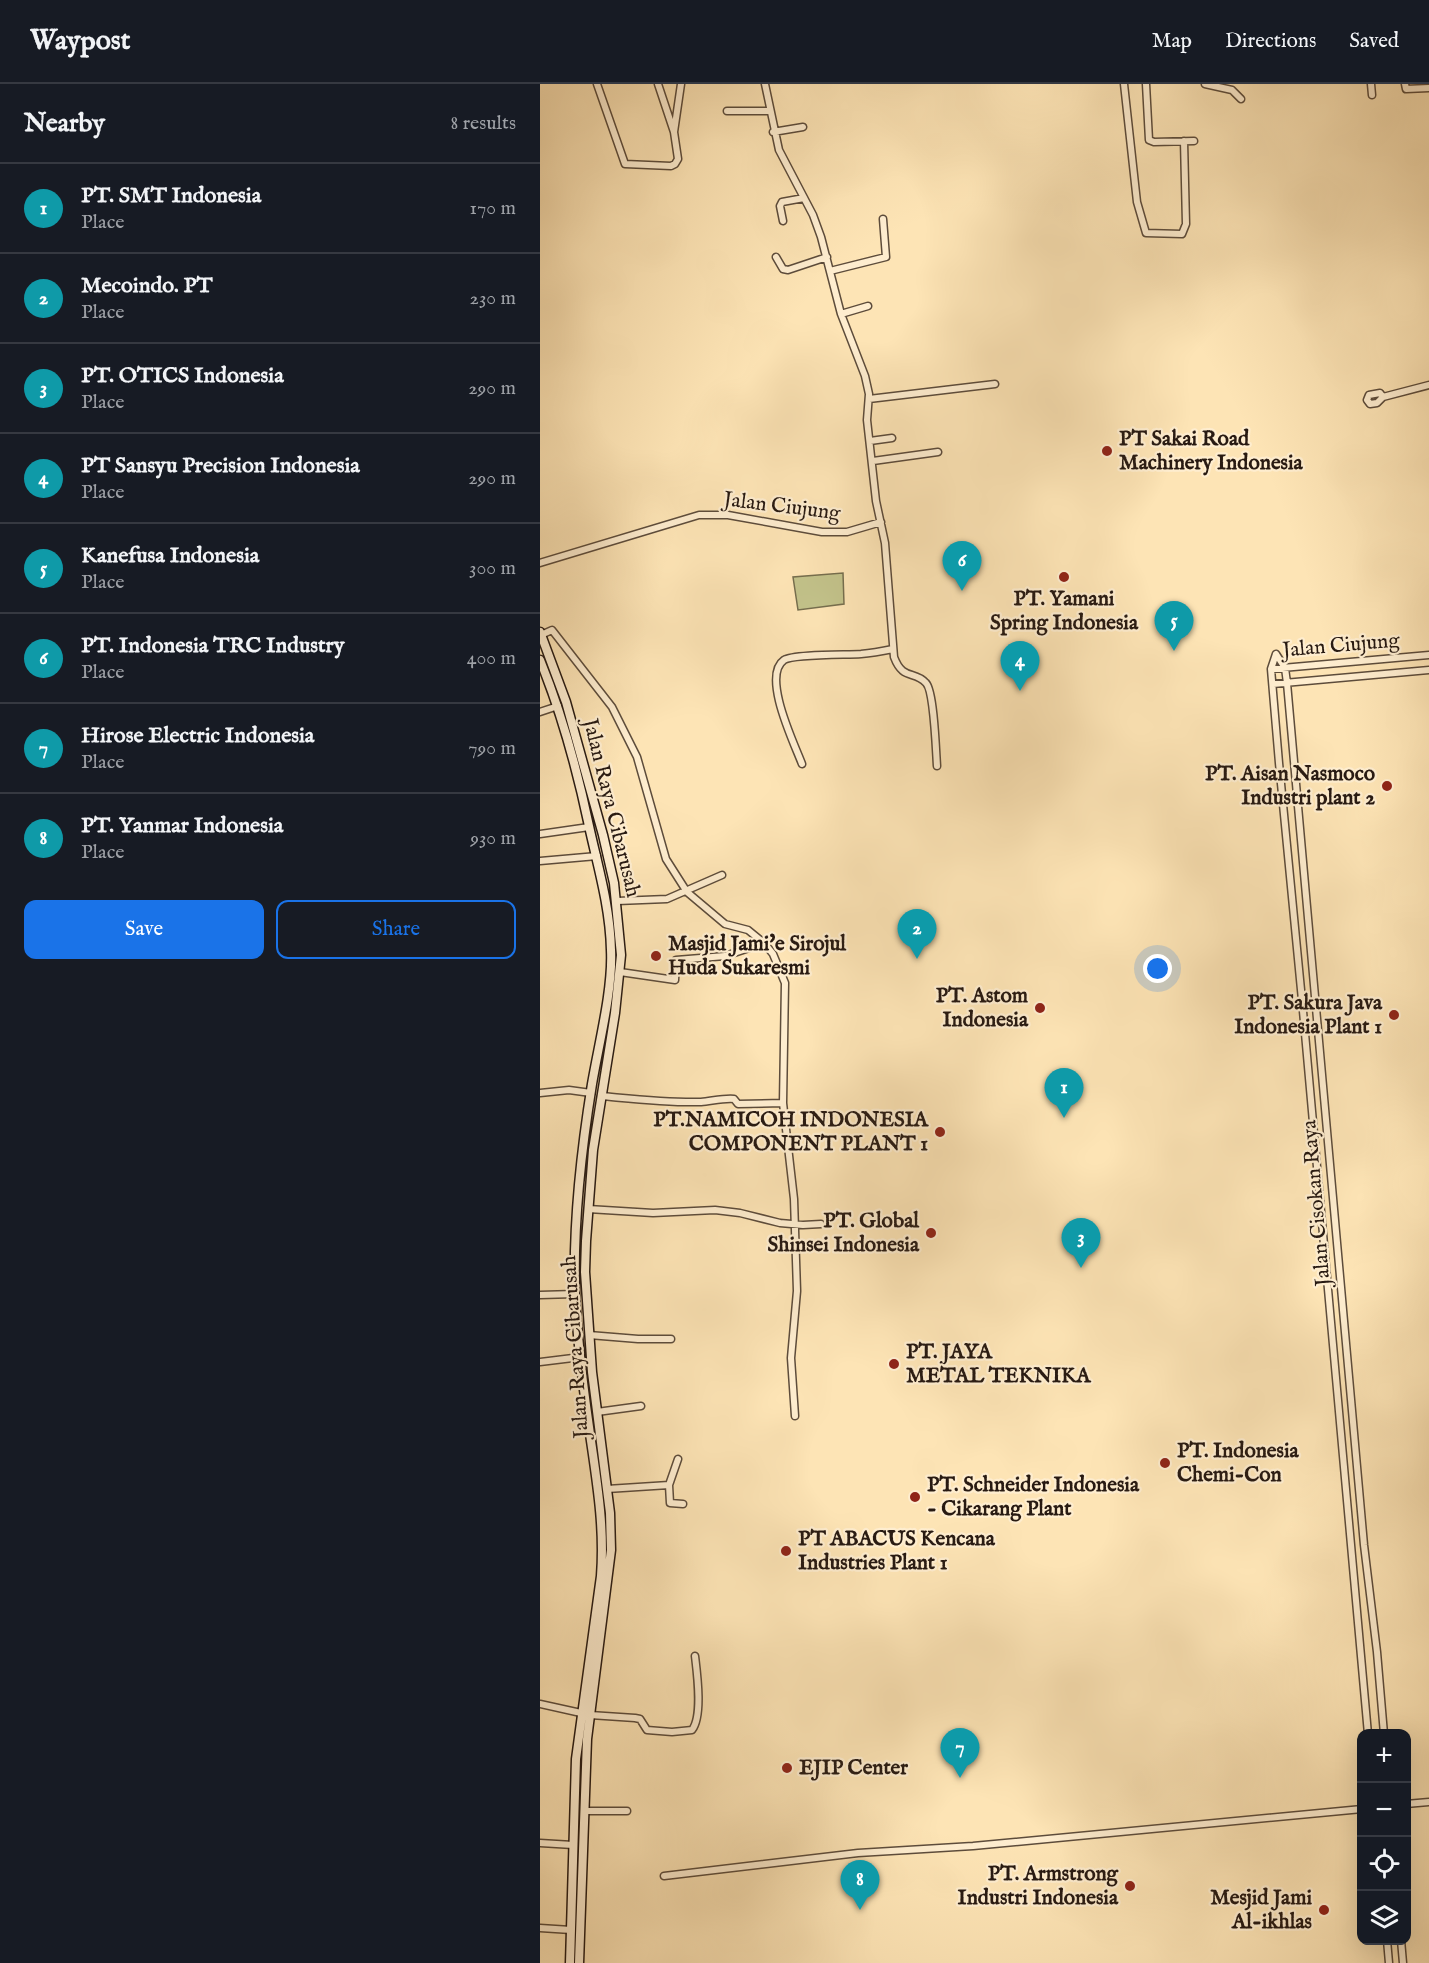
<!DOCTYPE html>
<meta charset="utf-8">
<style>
:root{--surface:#171b24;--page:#20242c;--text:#f1f3f6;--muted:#9ea1a6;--line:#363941;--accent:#1a73e8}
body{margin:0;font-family:"IM FELL English",serif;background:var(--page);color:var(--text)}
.controls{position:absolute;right:18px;bottom:18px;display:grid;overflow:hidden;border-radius:12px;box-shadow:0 6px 24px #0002}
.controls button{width:54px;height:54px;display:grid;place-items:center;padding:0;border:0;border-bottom:2px solid var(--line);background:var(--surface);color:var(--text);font:30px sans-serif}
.you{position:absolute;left:618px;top:885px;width:21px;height:21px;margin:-15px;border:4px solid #fff;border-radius:50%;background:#1a73e8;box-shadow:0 0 0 9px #1a73e833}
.badge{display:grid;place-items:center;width:39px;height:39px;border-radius:50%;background:var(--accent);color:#fff;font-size:20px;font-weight:700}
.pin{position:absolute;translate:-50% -50px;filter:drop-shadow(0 2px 3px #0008)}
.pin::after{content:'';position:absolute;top:32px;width:21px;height:18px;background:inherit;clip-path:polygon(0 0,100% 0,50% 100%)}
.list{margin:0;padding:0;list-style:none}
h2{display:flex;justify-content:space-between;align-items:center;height:78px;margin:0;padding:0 24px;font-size:26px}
h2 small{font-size:20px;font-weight:400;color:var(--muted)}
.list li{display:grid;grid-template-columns:39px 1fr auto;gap:18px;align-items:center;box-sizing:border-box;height:90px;padding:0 24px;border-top:2px solid var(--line)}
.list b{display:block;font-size:22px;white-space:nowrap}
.list p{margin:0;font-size:20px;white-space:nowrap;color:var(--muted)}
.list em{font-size:20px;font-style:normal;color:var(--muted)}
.actions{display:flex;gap:12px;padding:18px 24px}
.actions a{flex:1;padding:14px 0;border:2px solid var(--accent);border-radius:12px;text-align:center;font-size:21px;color:var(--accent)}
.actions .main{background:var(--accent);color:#fff}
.icon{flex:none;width:33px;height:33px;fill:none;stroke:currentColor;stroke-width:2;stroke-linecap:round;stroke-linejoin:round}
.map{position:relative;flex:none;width:889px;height:1879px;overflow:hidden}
header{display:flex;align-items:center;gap:36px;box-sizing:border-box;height:84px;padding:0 30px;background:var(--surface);border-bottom:2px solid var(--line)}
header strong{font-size:28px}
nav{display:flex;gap:33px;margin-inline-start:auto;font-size:21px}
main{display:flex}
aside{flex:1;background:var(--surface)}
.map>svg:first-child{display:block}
</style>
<header>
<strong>Waypost</strong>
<nav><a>Map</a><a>Directions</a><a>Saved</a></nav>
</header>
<main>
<aside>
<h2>Nearby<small>8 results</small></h2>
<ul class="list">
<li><span class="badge" style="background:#0f9aa8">1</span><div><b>PT. SMT Indonesia</b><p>Place</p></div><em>170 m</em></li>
<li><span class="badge" style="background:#0f9aa8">2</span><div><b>Mecoindo. PT</b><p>Place</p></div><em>230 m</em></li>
<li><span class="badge" style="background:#0f9aa8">3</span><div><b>PT. OTICS Indonesia</b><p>Place</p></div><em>290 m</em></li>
<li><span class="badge" style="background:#0f9aa8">4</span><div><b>PT Sansyu Precision Indonesia</b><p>Place</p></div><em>290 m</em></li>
<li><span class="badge" style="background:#0f9aa8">5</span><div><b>Kanefusa Indonesia</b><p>Place</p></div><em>300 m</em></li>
<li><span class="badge" style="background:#0f9aa8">6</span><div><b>PT. Indonesia TRC Industry</b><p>Place</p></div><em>400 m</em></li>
<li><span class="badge" style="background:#0f9aa8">7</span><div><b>Hirose Electric Indonesia</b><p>Place</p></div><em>790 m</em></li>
<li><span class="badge" style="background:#0f9aa8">8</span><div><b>PT. Yanmar Indonesia</b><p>Place</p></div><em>930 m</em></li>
</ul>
<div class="actions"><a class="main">Save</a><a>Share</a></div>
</aside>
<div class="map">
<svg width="889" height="1879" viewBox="0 0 889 1879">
<rect width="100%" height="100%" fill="#fde4b5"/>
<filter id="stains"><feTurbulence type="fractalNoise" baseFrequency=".00333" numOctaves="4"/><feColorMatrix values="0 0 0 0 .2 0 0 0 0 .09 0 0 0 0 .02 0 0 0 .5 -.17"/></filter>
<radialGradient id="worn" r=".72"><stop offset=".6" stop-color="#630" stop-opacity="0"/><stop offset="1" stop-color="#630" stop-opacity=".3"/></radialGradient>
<path fill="#c3c38b" stroke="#766e4e" stroke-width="1.5" d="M303,489L304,520L258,526L253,493Z"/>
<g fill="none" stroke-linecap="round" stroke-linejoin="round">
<defs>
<path id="street" d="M57,0L85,80L131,82L135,80L138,75L134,48L141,0
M118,0L134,48
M225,0L239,66L273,131L281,153L301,230L325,292L329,310L327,336L336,417L345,459L354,573C363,597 374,586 386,599C394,607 396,668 397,682
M584,0L597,118L606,149L642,150L646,140L644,57
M606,0L609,56L614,58L654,57
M665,0L692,6L701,15
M831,0L832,11
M865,0L866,5L889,4
M187,27H230
M233,48L263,43
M243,137L240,122L242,118L264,114
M236,173L243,185L248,186L287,173
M290,187L346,173L343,135
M301,230L328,222
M843,313L840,309L829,311L827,316L830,320L837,319L843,313L889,301
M329,315L455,300
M330,357L352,354
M333,377L398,368
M0,479L159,431H188L282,448H307L341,438
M1,551L12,546L72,623L97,673L126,775L147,808L185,840L208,846L224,859L233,870L245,899L243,1019L254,1115L257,1207L251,1274L255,1332
M736,570L745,584L747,599L824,1461L837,1568L844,1650
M736,570L731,585L739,679L762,916L828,1650
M731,585L889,571
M733,600L889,586
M0,628L18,622
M262,680C255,661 221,592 244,576C254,570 306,571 321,570C332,569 343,567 353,565
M0,750L49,743
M0,777L57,772
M77,817L127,815L182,791
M80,888L135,896L136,876L185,872L224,859
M0,1009L29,1006L51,1009
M61,1012C94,1015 128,1019 161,1018C172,1017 184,1014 194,1015L198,1020L243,1019
M48,1125L113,1129L175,1126L200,1129L240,1139L263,1141L281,1140
M0,1211L35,1210
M49,1251L98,1255H131
M0,1278L41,1273
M57,1328L101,1322
M129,1401L138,1375
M67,1405L129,1401L130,1419L143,1420
M0,1620L50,1631L95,1634L100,1635L107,1646L132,1648L152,1646C163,1632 157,1589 155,1572
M866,1720L889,1718
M44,1727H87
M0,1759L33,1761
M124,1792L318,1769L433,1762L822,1725
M0,1844L31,1846
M847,1856L849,1879
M861,1856L863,1879"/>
<path id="secondary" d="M0,548L26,618L63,751L74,799L81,871L75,929L53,1066L46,1157L45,1188L52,1288L70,1429L71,1466L47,1655L39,1879
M0,576C22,630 37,685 49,742C58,783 70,823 71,866C73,905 59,959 52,1000C41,1068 33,1139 35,1209C37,1252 43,1301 49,1343C56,1393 65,1441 61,1492L36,1675L30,1879"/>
</defs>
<use href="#street" stroke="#5d4c3b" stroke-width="9"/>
<use href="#secondary" stroke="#281a12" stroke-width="11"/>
<use href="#street" stroke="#feedcf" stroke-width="6"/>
<use href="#secondary" stroke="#feedcf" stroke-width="8"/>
</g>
<g fill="#8f2418" stroke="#feedcf" stroke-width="2">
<circle cx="567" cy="367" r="6"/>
<circle cx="524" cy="493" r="6"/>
<circle cx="847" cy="702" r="6"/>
<circle cx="116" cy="872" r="6"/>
<circle cx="500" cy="924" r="6"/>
<circle cx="854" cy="931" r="6"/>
<circle cx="400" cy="1048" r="6"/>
<circle cx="391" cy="1149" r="6"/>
<circle cx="354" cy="1280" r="6"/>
<circle cx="625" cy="1379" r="6"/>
<circle cx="375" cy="1413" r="6"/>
<circle cx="246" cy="1467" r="6"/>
<circle cx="247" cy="1684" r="6"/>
<circle cx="590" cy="1802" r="6"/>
<circle cx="784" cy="1826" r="6"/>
</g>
<g text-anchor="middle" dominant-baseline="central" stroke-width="4.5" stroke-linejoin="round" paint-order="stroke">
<g font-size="21" font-weight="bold" fill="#281a12" stroke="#feedcf" text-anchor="start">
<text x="579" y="355">PT Sakai Road<tspan x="579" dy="24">Machinery Indonesia</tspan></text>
<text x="524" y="515" text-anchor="middle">PT. Yamani<tspan x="524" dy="24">Spring Indonesia</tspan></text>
<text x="835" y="690" text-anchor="end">PT. Aisan Nasmoco<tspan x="835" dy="24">Industri plant 2</tspan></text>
<text x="128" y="860">Masjid Jami'e Sirojul<tspan x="128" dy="24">Huda Sukaresmi</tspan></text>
<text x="488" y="912" text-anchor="end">PT. Astom<tspan x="488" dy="24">Indonesia</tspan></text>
<text x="842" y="919" text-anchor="end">PT. Sakura Java<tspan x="842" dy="24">Indonesia Plant 1</tspan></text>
<text x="388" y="1036" text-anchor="end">PT.NAMICOH INDONESIA<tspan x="388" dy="24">COMPONENT PLANT 1</tspan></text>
<text x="379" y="1137" text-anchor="end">PT. Global<tspan x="379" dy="24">Shinsei Indonesia</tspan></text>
<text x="366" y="1268">PT. JAYA<tspan x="366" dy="24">METAL TEKNIKA</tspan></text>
<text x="637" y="1367">PT. Indonesia<tspan x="637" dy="24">Chemi-Con</tspan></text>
<text x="387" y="1401">PT. Schneider Indonesia<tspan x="387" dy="24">- Cikarang Plant</tspan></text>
<text x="258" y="1455">PT ABACUS Kencana<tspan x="258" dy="24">Industries Plant 1</tspan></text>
<text x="259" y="1684">EJIP Center</text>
<text x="578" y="1790" text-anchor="end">PT. Armstrong<tspan x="578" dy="24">Industri Indonesia</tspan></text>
<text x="772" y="1814" text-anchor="end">Mesjid Jami<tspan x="772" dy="24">Al-ikhlas</tspan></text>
</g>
<g font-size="21" fill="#281a12" stroke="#feedcf">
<text transform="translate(242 423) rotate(7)">Jalan Ciujung</text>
<text transform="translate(801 562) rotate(-5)">Jalan Ciujung</text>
<text transform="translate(71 724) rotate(76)">Jalan Raya Cibarusah</text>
<text transform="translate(777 1119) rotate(-95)">Jalan Cisokan Raya</text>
<text transform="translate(36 1263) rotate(-94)">Jalan Raya Cibarusah</text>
</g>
</g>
<rect width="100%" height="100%" filter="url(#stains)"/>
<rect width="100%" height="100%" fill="url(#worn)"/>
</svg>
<div class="controls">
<button>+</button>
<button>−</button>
<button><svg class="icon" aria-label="locate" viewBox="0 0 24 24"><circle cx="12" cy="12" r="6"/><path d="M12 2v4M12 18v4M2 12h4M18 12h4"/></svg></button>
<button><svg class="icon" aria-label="layers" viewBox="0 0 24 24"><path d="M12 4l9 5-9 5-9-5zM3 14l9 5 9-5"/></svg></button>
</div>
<div class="you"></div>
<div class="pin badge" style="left:524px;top:1034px;background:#0f9aa8">1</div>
<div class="pin badge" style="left:377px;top:875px;background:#0f9aa8">2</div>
<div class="pin badge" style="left:541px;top:1184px;background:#0f9aa8">3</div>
<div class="pin badge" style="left:480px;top:607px;background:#0f9aa8">4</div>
<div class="pin badge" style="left:634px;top:567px;background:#0f9aa8">5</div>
<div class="pin badge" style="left:422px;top:507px;background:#0f9aa8">6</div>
<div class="pin badge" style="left:420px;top:1694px;background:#0f9aa8">7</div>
<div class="pin badge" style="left:320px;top:1826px;background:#0f9aa8">8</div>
</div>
</main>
